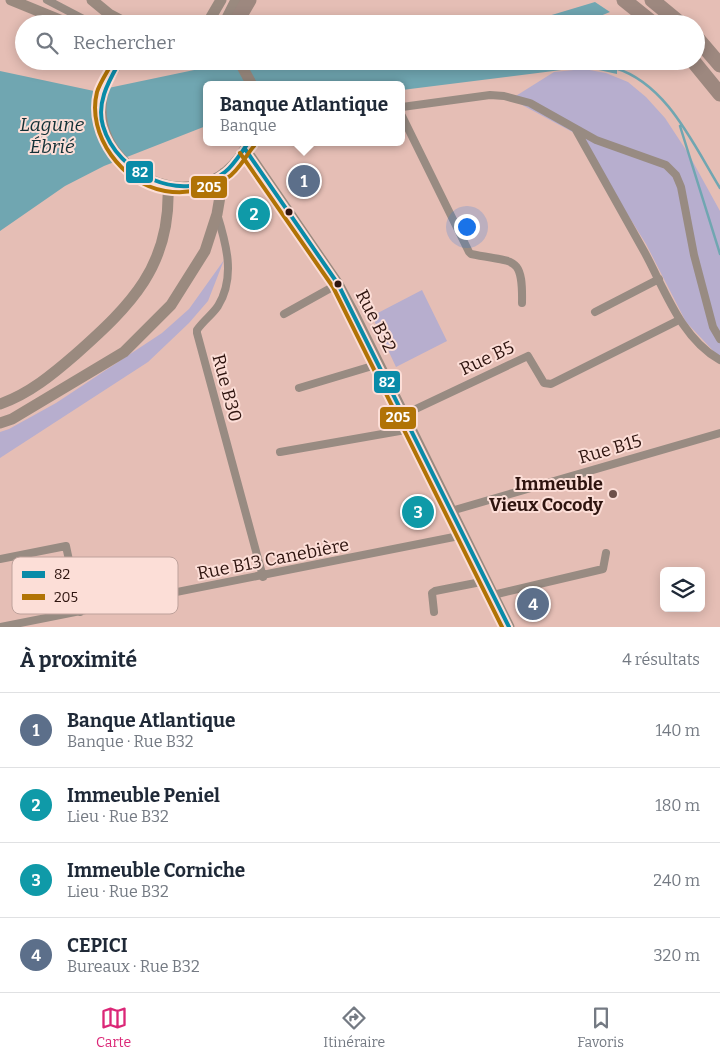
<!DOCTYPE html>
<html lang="fr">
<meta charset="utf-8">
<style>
:root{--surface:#fff;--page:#f2f2f3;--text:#1f2937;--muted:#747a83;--line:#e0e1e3;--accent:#db2777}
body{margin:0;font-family:Bitter,serif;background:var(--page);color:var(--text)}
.controls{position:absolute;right:15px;bottom:15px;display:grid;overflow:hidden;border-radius:8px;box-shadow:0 2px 12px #0003}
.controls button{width:45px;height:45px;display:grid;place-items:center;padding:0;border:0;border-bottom:1px solid var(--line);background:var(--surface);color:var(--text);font:25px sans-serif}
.you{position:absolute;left:466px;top:226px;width:18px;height:18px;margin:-12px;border:4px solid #fff;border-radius:50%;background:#1a73e8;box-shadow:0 0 0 8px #1a73e833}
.badge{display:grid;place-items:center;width:32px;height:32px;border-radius:50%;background:var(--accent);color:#fff;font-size:16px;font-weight:700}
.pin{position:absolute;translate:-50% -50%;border:2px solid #fff;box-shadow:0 1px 5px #0006}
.popup{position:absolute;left:203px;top:81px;width:202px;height:65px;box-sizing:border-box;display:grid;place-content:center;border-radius:8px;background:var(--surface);filter:drop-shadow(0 1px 4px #0005);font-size:16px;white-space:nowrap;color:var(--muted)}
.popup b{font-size:19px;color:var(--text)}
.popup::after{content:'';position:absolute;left:50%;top:100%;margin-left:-10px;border:10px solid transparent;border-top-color:var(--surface)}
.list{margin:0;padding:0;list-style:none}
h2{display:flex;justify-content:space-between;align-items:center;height:65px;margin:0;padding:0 20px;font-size:21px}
h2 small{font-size:16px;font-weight:400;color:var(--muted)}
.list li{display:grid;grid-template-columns:32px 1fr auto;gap:15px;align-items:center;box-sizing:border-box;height:75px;padding:0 20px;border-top:1px solid var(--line)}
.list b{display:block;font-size:19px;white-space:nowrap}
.list p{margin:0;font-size:16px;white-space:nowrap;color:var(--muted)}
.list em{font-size:16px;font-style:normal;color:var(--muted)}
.icon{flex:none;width:28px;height:28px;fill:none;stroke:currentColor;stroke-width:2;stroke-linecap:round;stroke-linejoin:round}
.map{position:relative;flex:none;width:720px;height:627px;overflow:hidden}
.search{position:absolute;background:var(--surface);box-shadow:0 2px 12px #0003;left:15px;right:15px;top:15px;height:55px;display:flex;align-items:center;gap:12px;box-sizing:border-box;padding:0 18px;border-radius:28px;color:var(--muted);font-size:19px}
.sheet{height:365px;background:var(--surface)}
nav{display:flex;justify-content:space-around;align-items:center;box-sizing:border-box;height:70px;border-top:1px solid var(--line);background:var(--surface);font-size:14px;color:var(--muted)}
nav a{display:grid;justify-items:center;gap:2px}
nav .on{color:var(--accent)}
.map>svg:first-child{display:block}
</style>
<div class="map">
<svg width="720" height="627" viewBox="0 0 720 627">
<rect width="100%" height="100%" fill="#e5beb5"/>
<path fill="#b7aece" d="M584,69L606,73L628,82L646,97L665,118L688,153L720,211V358L686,322L646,244L578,135L511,99L554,72Z
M224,260L208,301L189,323L148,362L0,458V432L9,429L56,403L162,333L189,309Z
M422,290L447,341L396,367L372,316Z"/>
<path fill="#70a6b1" d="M595,2L610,12L593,19L592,24H402L545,17Z
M237,61H609L617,64V74L585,67L402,90V85H206V126L104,166L65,186L0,231V71L94,91Z"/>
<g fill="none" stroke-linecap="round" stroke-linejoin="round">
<path stroke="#70a6b1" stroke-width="2.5" d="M615,68C667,84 693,144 720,188
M680,126L720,254"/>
<path stroke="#988b82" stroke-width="8" d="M47,0L93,24
M402,107L490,95L504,96L530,103L596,140L666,165L676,175L681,187L694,255L713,327L720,339
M402,116L469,252L471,254C514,263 523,254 522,303
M576,130C599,171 622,212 645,253C665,290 681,338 720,360
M217,214C226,243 236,277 218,306C212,315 203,321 197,330V333L263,577
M595,312L659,279
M284,314L338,284
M299,388L379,364
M403,415L528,356L544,383L551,384L679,320
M280,452L411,429
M451,511L720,433
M0,559L66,546L80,612
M493,595L603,569L606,553
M434,612L432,593L435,591L486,581
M0,627L464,535"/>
<path stroke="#9a8a7f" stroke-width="11" d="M11,0L70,24
M92,0L109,14L128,24
M207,24L221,0
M224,24L236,0
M120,61C49,147 196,247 249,142
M239,61L252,85
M245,149L338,284L352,310L509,627
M0,404C29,394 53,374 76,354C131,305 171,266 168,187
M0,423L12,419L124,352L171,305L205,251L217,214L224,173"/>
<path stroke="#9d887f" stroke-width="15" d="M624,0L654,24
M652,0L681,24
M235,24L249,0
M696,37L720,65
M693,61L720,94"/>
<defs>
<path id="bus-1" d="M120,61C109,81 96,102 103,126C117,174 182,206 225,172C234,165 242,151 249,142
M245,149L338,284L509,627"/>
<path id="bus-2" d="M113,61C108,71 100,82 97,92C86,135 123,184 165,191C187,195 209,189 227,178C238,172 246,155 254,146
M240,153L333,287L502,627"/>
</defs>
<use href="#bus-1" stroke="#fcded7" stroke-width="8"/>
<use href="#bus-2" stroke="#fcded7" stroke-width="8"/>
<use href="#bus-1" stroke="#098ba8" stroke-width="4"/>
<use href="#bus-2" stroke="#b17305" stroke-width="4"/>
</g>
<g fill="#2e140f" stroke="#fcded7" stroke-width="2">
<circle cx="289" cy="212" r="4.5"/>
<circle cx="338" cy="284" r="4.5"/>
</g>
<circle fill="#6e5049" stroke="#fcded7" stroke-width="2" cx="613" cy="494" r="5"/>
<g text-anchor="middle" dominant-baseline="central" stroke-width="4" stroke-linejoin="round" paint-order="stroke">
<g font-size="18" fill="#2e140f" stroke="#fcded7">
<text transform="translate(376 321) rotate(63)">Rue B32</text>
<text transform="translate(487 358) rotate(-25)">Rue B5</text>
<text transform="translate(227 388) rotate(75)">Rue B30</text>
<text transform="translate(610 449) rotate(-16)">Rue B15</text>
<text transform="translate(273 559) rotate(-11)">Rue B13 Canebière</text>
</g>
<g font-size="18" font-weight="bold" fill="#2e140f" stroke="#fcded7" text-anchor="end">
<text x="603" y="484">Immeuble<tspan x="603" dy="21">Vieux Cocody</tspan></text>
</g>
<g font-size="19" font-style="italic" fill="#123036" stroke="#fcded7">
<text x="52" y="124">Lagune<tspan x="52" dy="22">Ébrié</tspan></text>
</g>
</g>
<rect x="12" y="557" width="166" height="57" rx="8" fill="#fcded7" stroke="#bea19b" stroke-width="1"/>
<rect x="22" y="571" width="23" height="7" fill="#098ba8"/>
<rect x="22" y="594" width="23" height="6" fill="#b17305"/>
<g font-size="14" fill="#2e140f">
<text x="54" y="579">82</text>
<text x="54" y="602">205</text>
</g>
<g stroke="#fcded7" stroke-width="2">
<rect x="125" y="160" width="29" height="24" rx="5" fill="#098ba8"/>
<rect x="190" y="175" width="38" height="24" rx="5" fill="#b17305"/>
<rect x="373" y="370" width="28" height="24" rx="5" fill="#098ba8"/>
<rect x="379" y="406" width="38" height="24" rx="5" fill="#b17305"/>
</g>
<g font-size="14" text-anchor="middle" font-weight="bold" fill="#fff">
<text x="140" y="177">82</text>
<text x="209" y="192">205</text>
<text x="387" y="387">82</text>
<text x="398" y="422">205</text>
</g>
</svg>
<div class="controls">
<button><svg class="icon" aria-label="layers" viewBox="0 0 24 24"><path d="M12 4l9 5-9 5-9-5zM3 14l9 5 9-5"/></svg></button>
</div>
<div class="you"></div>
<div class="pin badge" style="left:304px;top:181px;background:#5c6f8a">1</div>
<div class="popup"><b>Banque Atlantique</b>Banque</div>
<div class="pin badge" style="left:254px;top:214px;background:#0f9aa8">2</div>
<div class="pin badge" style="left:418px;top:512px;background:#0f9aa8">3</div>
<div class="pin badge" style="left:533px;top:604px;background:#5c6f8a">4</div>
<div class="search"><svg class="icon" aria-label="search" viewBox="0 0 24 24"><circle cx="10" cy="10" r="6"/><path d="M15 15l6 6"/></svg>Rechercher</div>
</div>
<section class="sheet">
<h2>À proximité<small>4 résultats</small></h2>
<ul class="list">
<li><span class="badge" style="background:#5c6f8a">1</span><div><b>Banque Atlantique</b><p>Banque · Rue B32</p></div><em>140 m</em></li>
<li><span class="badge" style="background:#0f9aa8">2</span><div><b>Immeuble Peniel</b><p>Lieu · Rue B32</p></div><em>180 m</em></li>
<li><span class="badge" style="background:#0f9aa8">3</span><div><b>Immeuble Corniche</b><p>Lieu · Rue B32</p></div><em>240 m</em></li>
<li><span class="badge" style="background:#5c6f8a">4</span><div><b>CEPICI</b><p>Bureaux · Rue B32</p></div><em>320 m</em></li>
</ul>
</section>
<nav>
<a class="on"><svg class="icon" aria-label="map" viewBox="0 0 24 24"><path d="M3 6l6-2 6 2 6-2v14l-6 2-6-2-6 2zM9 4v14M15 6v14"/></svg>Carte</a>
<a><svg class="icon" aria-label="directions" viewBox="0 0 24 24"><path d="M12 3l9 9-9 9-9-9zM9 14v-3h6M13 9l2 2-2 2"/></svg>Itinéraire</a>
<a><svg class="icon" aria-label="saved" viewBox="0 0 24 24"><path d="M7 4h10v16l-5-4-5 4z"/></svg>Favoris</a>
</nav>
